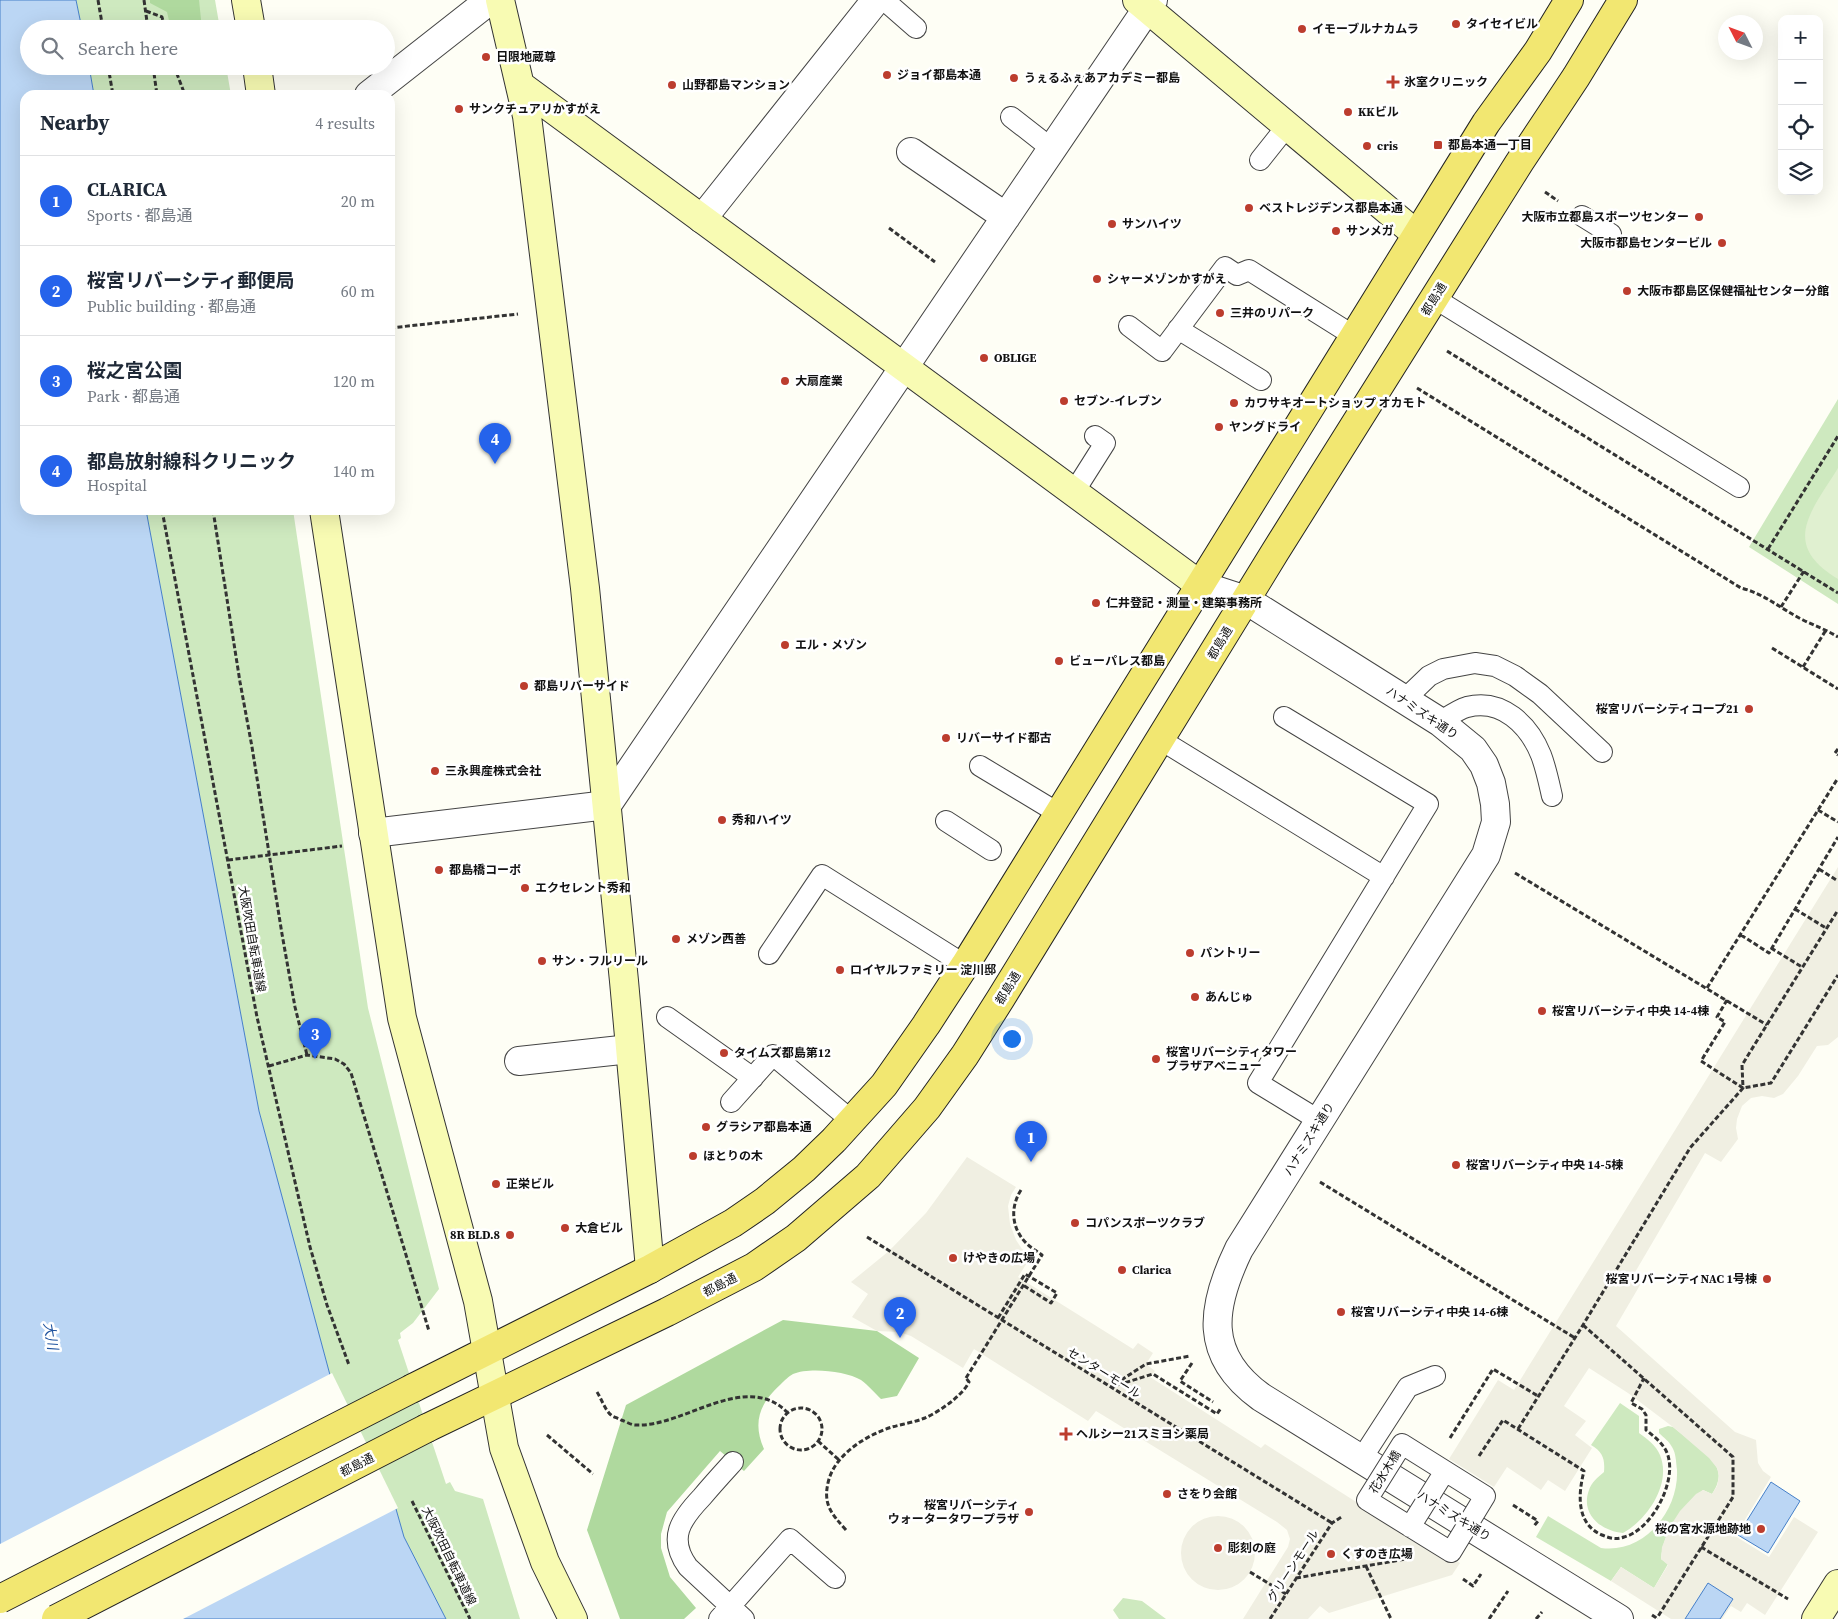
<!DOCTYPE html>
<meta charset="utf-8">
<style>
:root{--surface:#fff;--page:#f2f2f3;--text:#1f2937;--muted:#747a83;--line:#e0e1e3;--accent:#2563eb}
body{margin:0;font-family:"Source Serif 4","Noto Sans JP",serif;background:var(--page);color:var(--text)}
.controls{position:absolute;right:15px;top:15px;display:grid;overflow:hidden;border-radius:10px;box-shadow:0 5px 20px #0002}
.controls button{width:45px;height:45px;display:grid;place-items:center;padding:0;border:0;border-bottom:1px solid var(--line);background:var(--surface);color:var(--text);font:25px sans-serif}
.compass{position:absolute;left:1718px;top:15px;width:45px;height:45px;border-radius:50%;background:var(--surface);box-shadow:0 5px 20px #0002;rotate:312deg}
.you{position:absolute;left:1011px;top:1038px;width:18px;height:18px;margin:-12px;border:4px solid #fff;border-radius:50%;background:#1a73e8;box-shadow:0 0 0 8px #1a73e833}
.badge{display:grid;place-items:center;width:32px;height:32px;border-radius:50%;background:var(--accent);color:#fff;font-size:16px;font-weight:700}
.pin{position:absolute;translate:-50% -41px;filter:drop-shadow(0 1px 2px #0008)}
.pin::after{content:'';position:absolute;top:26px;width:18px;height:15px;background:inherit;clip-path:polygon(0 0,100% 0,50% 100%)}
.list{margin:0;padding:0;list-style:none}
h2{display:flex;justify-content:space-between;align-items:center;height:65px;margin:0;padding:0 20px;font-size:21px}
h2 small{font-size:16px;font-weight:400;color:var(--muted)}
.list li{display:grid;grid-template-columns:32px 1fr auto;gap:15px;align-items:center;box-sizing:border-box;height:90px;padding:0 20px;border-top:1px solid var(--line)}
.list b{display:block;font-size:19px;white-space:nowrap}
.list p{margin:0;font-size:16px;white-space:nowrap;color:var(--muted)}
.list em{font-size:16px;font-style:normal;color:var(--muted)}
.icon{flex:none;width:28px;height:28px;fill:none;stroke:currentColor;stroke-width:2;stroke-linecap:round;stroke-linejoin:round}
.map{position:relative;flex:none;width:1838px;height:1619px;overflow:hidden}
.search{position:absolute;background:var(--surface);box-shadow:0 5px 20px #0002;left:20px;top:20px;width:375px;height:55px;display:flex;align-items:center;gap:12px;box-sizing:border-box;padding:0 18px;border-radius:28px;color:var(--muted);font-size:19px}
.panel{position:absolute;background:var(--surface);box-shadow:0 5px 20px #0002;left:20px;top:90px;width:375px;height:425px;border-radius:15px}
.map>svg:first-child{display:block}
</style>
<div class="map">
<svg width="1838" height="1619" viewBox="0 0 1838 1619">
<rect width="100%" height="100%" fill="#fefef5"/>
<path fill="#cee9bf" d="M76,0H215L220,29H82Z
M89,66H226L231,95H94Z
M1838,399V604L1749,547Z
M146,510H293L368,1008L439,1289L413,1323L400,1333L401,1338L398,1340L446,1484L450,1482L455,1491L483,1499L520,1619H446L404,1537L396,1509L330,1375L259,1111Z
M1620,1403L1639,1416V1433C1647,1439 1656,1445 1660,1455C1672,1484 1647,1520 1623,1533C1601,1531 1580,1514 1589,1490C1591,1483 1598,1477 1604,1472C1605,1459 1603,1452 1591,1445Z
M1668,1426L1673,1427C1685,1437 1711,1454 1717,1468C1721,1477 1717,1487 1712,1494L1703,1490C1682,1513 1664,1526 1661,1559L1668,1564L1654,1588L1621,1567L1611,1581L1536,1537L1548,1516L1601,1548C1644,1554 1679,1511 1677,1470C1676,1462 1676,1453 1672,1447C1669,1441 1664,1438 1659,1433V1429Z
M1123,1598L1142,1601L1166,1619H1119L1113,1610Z"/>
<path fill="#afd99e" d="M150,0H199L202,29H171L167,12L150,3Z
M783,1320L877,1331L919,1358L897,1396L881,1399C875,1393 868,1385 861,1380C846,1371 809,1367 793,1374C789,1376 784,1381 781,1384C760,1403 752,1422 764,1449L744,1471L720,1451L667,1512L661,1534V1548L670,1577L696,1608L684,1619H620L587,1530L626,1405Z"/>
<path fill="#e0f0d0" d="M1838,468V579C1780,544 1811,512 1838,468Z"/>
<path fill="#f0efe2" d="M1838,867V1037L1828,1045L1817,1046L1798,1076L1783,1094L1774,1098L1762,1096L1751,1098L1742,1106L1737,1119L1736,1128L1738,1139L1721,1162L1705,1153L1634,1274L1643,1280L1616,1326L1735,1432L1756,1440L1758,1463L1763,1471L1771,1477L1735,1536L1769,1557L1794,1517L1818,1532L1765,1615L1747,1603L1741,1612L1731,1606L1722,1619H1671L1611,1581L1621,1567L1654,1588L1668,1565L1661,1559L1662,1547L1671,1525L1680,1511L1696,1494L1703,1490L1712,1494L1717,1486L1719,1476L1717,1468L1709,1458L1673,1427L1628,1393L1589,1368L1564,1406L1586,1421L1575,1435L1592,1448L1565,1491L1548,1480L1541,1490L1507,1467L1494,1487L1449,1459L1498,1380L1514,1390Z
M967,1157L1016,1187L1011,1195L1008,1206L1010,1224L1016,1240L1022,1249L1032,1255L1018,1277L1133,1349L1138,1343L1153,1353L1146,1364L1155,1371L1150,1377L1261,1448L1265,1444L1361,1505L1460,1563L1452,1575L1329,1613L1320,1606L1308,1619H1243L1288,1547L1290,1539L1287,1530L1277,1522L1096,1411L1088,1421L974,1349L963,1368L911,1336L899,1332L877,1331L852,1317L868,1294L851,1282L889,1251L926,1213Z
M1181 1553a37 37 0 1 1 74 0a37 37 0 1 1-74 0Z"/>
<path fill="#bbd6f4" stroke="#457fc8" d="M0,0H76L82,29H29V66H89L94,95H25V510H146L259,1111L330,1375L396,1509L404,1537L446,1619H0Z
M1771,1482L1800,1501L1768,1553L1738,1535Z
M1708,1583L1733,1599L1720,1619H1685Z"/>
<path fill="#fefef5" d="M332,1373L398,1508L183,1619H0V1544Z"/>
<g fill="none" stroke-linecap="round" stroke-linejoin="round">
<defs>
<path id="lane" d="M884,0L916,28
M1011,117L1052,149
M1260,160L1287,126
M1582,216L1611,234
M1434,298L1739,487
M1129,326L1162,351L1225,267L1237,275L1249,270L1354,336
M1178,329L1261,380
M1074,492L1105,443L1095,436
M1404,700L1429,676L1443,669L1475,663L1495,666L1515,676L1540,694L1602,752
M1284,717L1428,804L1258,1083L1320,1121
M1440,722C1448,717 1457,710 1467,707C1502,698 1529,725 1541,755C1546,768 1549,783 1552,796
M1161,740L1384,877
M980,766L1058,813
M946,821L991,850
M769,954L822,875L965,965
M667,1017L753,1078
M731,1102L773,1055L852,1121
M1362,1458L1408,1387L1435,1376
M733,1462C723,1473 712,1485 702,1497C681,1519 667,1538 688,1567L744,1619
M719,1619L790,1539L835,1578"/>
<path id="street" d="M369,95L490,0
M911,152L1006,217
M702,219L876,0
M1200,585L1246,600L1440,722L1473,749L1484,765L1491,783L1495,804L1496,822L1486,855L1239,1249C1211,1307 1203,1355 1261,1397L1619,1619
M373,833L607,805L1153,0
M519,1061L630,1049"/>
<path id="secondary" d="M246,0L251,29
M500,0L527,116L585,588L624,981L650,1269
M1137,0L1416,234
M257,66L261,95
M520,85L1200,585
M324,510L402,1018L478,1301L504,1448L545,1562L573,1619
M1816,1619L1838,1584"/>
<path id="primary" d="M413,1388L650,1269L733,1223L765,1201L804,1169L834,1140L884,1085L926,1025L965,965L1486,123L1538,51L1569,0
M427,1428L667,1312L754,1267L796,1238L868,1176L927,1108L965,1055L1001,998L1275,552L1519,163L1576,77L1623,0"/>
</defs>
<use href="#lane" stroke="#444" stroke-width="22"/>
<use href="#street" stroke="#444" stroke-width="30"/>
<use href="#secondary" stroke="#333" stroke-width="30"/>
<use href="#primary" stroke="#222" stroke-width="30"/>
<path stroke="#333" stroke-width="3" stroke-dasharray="5 2.5" stroke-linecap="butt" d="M98,0L103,29
M144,0L148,29
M146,11L162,17L165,29
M108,66L113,95
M153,66L157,95
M174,66L185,95
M1545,192L1558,201
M889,228L935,262
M390,328L518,314
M1447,351L1838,593
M1417,388L1741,588C1765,594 1781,609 1803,620C1815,626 1827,630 1838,637
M162,510L257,1017L310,1247L327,1305L349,1365
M213,510L240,682L252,747L282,934L295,1007L307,1055
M1768,549L1838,436
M1781,607L1804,571
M1772,648L1838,689
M1803,667L1826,630
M1838,749L1835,753L1838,755
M1818,810L1838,822
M228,860L342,846
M1819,869L1838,881
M1515,873L1767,1025
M1795,909L1826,928
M1741,935L1769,953L1838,837
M1771,948L1802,967
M1707,988L1838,778
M1727,1000L1717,1017L1725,1022L1701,1061L1743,1088L1771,1083L1838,975
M269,1066L307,1055L335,1059L344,1064L351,1073L429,1331
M1320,1182L1575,1338
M1021,1190C1007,1212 1014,1237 1035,1250
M867,1237L1332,1523
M998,1318L1025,1274L1057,1293L1051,1303L1023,1285
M1583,1325L1733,1457V1497L1657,1618
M1192,1363L1180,1381L1213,1402
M1115,1384L1146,1364L1190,1356
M1111,1387L1153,1374L1217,1414L1221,1408
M597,1392C601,1398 605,1410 611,1415C613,1417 618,1418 621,1420C625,1421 631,1425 635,1425C684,1428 745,1369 788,1413
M780 1429a21 21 0 1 1 42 0a21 21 0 1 1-42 0Z
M1518,1429L1583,1325L1690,1148L1743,1088L1742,1065L1838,910
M547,1435L593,1474
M1450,1438L1493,1369L1538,1396
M818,1441L839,1460
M1479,1456L1503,1420L1584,1471C1578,1494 1576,1524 1602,1535C1609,1538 1616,1540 1624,1537C1651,1530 1674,1486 1669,1460C1667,1446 1656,1438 1646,1430V1415L1642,1409L1631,1403L1644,1378
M412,1501L470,1619
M1513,1505L1538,1521L1534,1526
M846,1530C831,1513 822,1504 829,1479C837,1453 867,1435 892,1427C903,1424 915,1422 925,1418C934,1414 943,1408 951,1402C958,1396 965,1390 969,1382L966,1378
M1701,1547L1788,1599
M1366,1566L1391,1619
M1250,1572L1286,1594
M1296,1578L1406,1559
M1463,1579L1473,1586L1481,1574
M1652,1615L1658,1619
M1270,1619L1332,1523L1343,1516
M1489,1619L1508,1591
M1536,1619L1542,1612"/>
<use href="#lane" stroke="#fff" stroke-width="20"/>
<use href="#street" stroke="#fff" stroke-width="28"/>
<use href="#secondary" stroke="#f8fbb3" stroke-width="28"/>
<use href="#primary" stroke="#f2e771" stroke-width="28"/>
<defs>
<path id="lane-bridge" d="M1402,1444L1485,1496L1451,1552L1367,1500Z
M1410,1527L1445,1471"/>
<path id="primary-bridge" d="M0,1599L413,1388
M56,1619L427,1428"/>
</defs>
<use href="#lane-bridge" stroke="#444" stroke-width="22" stroke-linecap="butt"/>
<use href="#primary-bridge" stroke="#222" stroke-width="30" stroke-linecap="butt"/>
<path stroke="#333" stroke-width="3" stroke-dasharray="5 2.5" stroke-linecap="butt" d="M966,1378L1042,1255L1035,1250"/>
<use href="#lane-bridge" stroke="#fff" stroke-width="20"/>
<use href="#primary-bridge" stroke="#f2e771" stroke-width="28"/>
</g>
<g fill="#bc3d2e" stroke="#fff" stroke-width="2">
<circle cx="1456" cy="24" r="5"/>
<circle cx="1302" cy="29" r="5"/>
<circle cx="486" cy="57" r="5"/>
<circle cx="887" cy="75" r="5"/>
<circle cx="1014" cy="78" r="5"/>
<path d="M1390.5 74.5h5v5h5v5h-5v5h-5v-5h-5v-5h5z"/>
<circle cx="672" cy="85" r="5"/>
<circle cx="459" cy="109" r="5"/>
<circle cx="1348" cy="112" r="5"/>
<rect x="1433" y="140" width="10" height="10" rx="2.5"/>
<circle cx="1367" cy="146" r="5"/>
<circle cx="1249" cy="208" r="5"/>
<circle cx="1699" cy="217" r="5"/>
<circle cx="1112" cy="224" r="5"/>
<circle cx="1336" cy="231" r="5"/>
<circle cx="1722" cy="243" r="5"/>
<circle cx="1097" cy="279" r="5"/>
<circle cx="1627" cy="291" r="5"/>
<circle cx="1220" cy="313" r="5"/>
<circle cx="984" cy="358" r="5"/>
<circle cx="785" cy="381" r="5"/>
<circle cx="1064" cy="401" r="5"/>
<circle cx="1234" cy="403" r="5"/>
<circle cx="1219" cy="427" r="5"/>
<circle cx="1096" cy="603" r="5"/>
<circle cx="785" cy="645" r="5"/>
<circle cx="1059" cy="661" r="5"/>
<circle cx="524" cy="686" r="5"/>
<circle cx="1749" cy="709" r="5"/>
<circle cx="946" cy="738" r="5"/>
<circle cx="435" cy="771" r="5"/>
<circle cx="722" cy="820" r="5"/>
<circle cx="439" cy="870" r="5"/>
<circle cx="525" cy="888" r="5"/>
<circle cx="676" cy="939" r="5"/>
<circle cx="1190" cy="953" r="5"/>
<circle cx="542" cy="961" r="5"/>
<circle cx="840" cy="970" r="5"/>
<circle cx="1195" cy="997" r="5"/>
<circle cx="1542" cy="1011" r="5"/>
<circle cx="724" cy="1053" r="5"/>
<circle cx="1156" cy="1059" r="5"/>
<circle cx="706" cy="1127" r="5"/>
<circle cx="693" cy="1156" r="5"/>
<circle cx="1456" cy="1165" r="5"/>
<circle cx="496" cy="1184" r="5"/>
<circle cx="1075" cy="1223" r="5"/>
<circle cx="565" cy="1228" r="5"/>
<circle cx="510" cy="1235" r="5"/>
<circle cx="953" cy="1258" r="5"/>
<circle cx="1122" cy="1270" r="5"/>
<circle cx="1767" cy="1279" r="5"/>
<circle cx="1341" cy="1312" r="5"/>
<path d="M1063.5 1426.5h5v5h5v5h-5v5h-5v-5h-5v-5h5z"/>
<circle cx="1167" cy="1494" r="5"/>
<circle cx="1029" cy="1512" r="5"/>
<circle cx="1761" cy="1529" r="5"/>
<circle cx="1218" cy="1548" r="5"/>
<circle cx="1331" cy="1554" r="5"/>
</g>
<g text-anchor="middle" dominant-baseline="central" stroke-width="5" stroke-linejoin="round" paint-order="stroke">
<g font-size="12" font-weight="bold" fill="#111" stroke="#fff" text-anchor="start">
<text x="1466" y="24">タイセイビル</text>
<text x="1312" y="29">イモーブルナカムラ</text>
<text x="496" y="57">日限地蔵尊</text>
<text x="897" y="75">ジョイ都島本通</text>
<text x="1024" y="78">うぇるふぇあアカデミー都島</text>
<text x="1404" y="82">氷室クリニック</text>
<text x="682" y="85">山野都島マンション</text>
<text x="469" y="109">サンクチュアリかすがえ</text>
<text x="1358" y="112">KKビル</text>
<text x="1448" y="145">都島本通一丁目</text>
<text x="1377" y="146">cris</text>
<text x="1259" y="208">ベストレジデンス都島本通</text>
<text x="1689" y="217" text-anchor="end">大阪市立都島スポーツセンター</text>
<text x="1122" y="224">サンハイツ</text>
<text x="1346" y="231">サンメガ</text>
<text x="1712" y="243" text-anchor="end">大阪市都島センタービル</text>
<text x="1107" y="279">シャーメゾンかすがえ</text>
<text x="1637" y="291">大阪市都島区保健福祉センター分館</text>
<text x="1230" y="313">三井のリパーク</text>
<text x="994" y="358">OBLIGE</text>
<text x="795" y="381">大扇産業</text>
<text x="1074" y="401">セブン-イレブン</text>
<text x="1244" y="403">カワサキオートショップ オカモト</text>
<text x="1229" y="427">ヤングドライ</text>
<text x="1106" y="603">仁井登記・測量・建築事務所</text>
<text x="795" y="645">エル・メゾン</text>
<text x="1069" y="661">ビューパレス都島</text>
<text x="534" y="686">都島リバーサイド</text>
<text x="1739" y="709" text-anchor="end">桜宮リバーシティコープ21</text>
<text x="956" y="738">リバーサイド都古</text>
<text x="445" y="771">三永興産株式会社</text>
<text x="732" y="820">秀和ハイツ</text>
<text x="449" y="870">都島橋コーポ</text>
<text x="535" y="888">エクセレント秀和</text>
<text x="686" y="939">メゾン西善</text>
<text x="1200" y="953">パントリー</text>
<text x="552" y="961">サン・フルリール</text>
<text x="850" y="970">ロイヤルファミリー 淀川邸</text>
<text x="1205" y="997">あんじゅ</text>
<text x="1552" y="1011">桜宮リバーシティ中央 14-4棟</text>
<text x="1166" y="1052">桜宮リバーシティタワー<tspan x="1166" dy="14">プラザアベニュー</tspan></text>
<text x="734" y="1053">タイムズ都島第12</text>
<text x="716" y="1127">グラシア都島本通</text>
<text x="703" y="1156">ほとりの木</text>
<text x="1466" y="1165">桜宮リバーシティ中央 14-5棟</text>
<text x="506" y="1184">正栄ビル</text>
<text x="1085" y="1223">コパンスポーツクラブ</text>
<text x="575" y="1228">大倉ビル</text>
<text x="500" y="1235" text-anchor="end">8R BLD.8</text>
<text x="963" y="1258">けやきの広場</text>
<text x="1132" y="1270">Clarica</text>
<text x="1757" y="1279" text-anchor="end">桜宮リバーシティNAC 1号棟</text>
<text x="1351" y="1312">桜宮リバーシティ中央 14-6棟</text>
<text x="1076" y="1434">ヘルシー21スミヨシ薬局</text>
<text x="1177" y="1494">さをり会館</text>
<text x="1019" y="1505" text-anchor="end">桜宮リバーシティ<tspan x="1019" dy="14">ウォータータワープラザ</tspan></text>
<text x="1751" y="1529" text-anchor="end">桜の宮水源地跡地</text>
<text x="1228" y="1548">彫刻の庭</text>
<text x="1341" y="1554">くすのき広場</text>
</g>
<g font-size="12" fill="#111" stroke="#fff">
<text transform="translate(1434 299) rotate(-58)">都島通</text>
<text transform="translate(1220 643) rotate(-59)">都島通</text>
<text transform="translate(1422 713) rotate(34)">ハナミズキ通り</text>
<text transform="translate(252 939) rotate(80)">大阪吹田自転車道線</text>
<text transform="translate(1008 988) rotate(-58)">都島通</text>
<text transform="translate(1309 1139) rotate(-58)">ハナミズキ通り</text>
<text transform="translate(720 1285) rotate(-27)">都島通</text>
<text transform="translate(1104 1373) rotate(32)">センターモール</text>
<text transform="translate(357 1465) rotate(-27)">都島通</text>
<text transform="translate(1385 1472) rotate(-58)">花水木橋</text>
<text transform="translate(1454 1516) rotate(32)">ハナミズキ通り</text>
<text transform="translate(449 1556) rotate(64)">大阪吹田自転車道線</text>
<text transform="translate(1293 1566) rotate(-57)">グリーンモール</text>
</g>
<g font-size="14" font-style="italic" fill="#1e529e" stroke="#fff">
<text transform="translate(51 1336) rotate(80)">大川</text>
</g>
</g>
</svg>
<div class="controls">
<button>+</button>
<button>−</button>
<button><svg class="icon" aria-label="locate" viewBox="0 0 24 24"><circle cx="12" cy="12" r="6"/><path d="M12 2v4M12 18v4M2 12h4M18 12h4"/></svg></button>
<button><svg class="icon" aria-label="layers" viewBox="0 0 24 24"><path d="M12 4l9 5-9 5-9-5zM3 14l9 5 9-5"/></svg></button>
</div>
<svg class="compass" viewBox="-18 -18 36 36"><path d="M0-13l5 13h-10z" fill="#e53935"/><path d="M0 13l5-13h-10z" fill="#747a83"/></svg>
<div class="you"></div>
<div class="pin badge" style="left:1031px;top:1162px">1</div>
<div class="pin badge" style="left:900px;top:1338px">2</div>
<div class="pin badge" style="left:315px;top:1059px">3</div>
<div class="pin badge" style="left:495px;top:464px">4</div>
<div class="search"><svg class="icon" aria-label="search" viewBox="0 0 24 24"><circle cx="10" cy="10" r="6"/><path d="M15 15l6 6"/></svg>Search here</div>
<section class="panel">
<h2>Nearby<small>4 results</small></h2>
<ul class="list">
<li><span class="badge">1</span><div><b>CLARICA</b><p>Sports · 都島通</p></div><em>20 m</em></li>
<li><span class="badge">2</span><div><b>桜宮リバーシティ郵便局</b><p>Public building · 都島通</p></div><em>60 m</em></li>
<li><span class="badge">3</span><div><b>桜之宮公園</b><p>Park · 都島通</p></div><em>120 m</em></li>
<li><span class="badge">4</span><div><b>都島放射線科クリニック</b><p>Hospital</p></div><em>140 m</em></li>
</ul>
</section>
</div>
